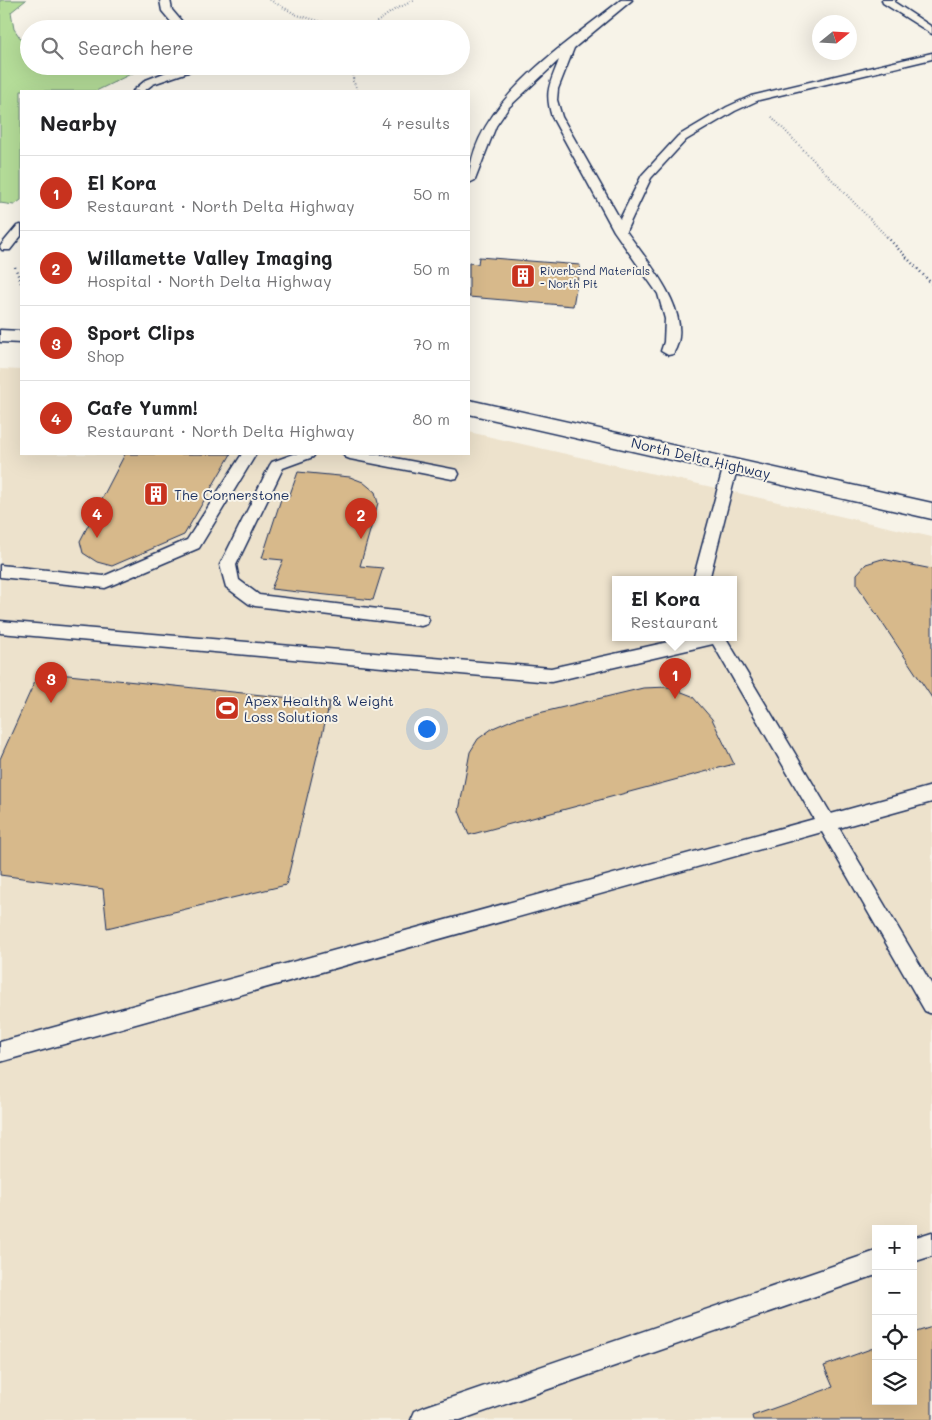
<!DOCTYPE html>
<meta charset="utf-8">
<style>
:root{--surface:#fff;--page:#f2f2f2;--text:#202124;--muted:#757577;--line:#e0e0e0;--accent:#c8321e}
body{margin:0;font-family:Mali,sans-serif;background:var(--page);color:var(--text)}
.controls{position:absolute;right:15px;bottom:15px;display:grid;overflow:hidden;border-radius:0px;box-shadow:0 5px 20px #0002}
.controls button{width:45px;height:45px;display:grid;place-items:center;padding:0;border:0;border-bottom:1px solid var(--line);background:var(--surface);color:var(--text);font:25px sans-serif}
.compass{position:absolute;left:812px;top:15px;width:45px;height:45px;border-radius:50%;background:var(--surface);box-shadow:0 5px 20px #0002;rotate:72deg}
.you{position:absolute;left:426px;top:728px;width:18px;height:18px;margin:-12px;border:4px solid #fff;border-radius:50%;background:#1a73e8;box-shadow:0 0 0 8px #1a73e833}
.badge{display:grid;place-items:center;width:32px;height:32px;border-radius:50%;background:var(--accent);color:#fff;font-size:16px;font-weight:700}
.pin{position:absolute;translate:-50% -41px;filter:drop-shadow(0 1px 2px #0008)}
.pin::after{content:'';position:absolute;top:26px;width:18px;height:15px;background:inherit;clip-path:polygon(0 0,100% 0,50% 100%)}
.popup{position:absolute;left:612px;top:576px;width:125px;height:65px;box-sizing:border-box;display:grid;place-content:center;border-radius:0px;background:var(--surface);filter:drop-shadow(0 1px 4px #0005);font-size:16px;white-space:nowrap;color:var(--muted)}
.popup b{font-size:19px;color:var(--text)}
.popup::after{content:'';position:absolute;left:50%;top:100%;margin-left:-10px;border:10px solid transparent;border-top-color:var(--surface)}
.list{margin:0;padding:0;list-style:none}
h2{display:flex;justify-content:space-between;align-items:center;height:65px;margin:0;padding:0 20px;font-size:21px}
h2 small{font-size:16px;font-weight:400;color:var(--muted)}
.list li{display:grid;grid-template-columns:32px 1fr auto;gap:15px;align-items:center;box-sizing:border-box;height:75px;padding:0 20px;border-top:1px solid var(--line)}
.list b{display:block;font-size:19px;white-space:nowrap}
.list p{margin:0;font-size:16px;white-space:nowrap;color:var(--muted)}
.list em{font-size:16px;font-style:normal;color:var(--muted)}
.icon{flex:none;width:28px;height:28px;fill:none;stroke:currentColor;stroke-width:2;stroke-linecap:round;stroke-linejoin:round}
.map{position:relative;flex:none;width:932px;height:1420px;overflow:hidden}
.search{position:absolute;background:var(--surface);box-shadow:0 5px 20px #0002;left:20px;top:20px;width:450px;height:55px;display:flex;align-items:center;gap:12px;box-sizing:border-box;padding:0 18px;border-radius:28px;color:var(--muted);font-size:19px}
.panel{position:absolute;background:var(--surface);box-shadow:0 5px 20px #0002;left:20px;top:90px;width:450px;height:365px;border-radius:0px}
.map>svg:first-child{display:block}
</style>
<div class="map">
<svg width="932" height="1420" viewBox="0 0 932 1420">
<rect width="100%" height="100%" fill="#f7f3e8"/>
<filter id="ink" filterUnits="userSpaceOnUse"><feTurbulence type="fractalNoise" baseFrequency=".02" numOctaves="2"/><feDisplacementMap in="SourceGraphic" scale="10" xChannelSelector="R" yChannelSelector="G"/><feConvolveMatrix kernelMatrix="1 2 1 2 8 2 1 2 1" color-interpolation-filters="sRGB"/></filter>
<g filter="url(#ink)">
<path fill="#ede2cc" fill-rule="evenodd" d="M0,369L21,370V454H469V432L932,537V1420H0ZM616,580H734V638H616ZM876,1229H913V1401H876Z"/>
<path fill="#b4dc98" stroke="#68867b" d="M0,0H26L11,12L14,29L21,39L29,40V66H144L139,70L96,91H21V200L14,205L0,203Z"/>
<path fill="#d7b98b" stroke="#1b2f5e" d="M479,257L580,265L573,306L469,297V263L478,264Z
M125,454H231L184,535L112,566L97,562L83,553L80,541Z
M298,472L350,477L363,482L375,492L378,503L360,566L383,568L373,600L271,589L283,560L262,558L282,496L289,497Z
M882,559L932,569V698L857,585V574L866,564Z
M39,672L330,702L286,885L107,928L103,889L0,875V759Z
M669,687L692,696L712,719L734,764L469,835L459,811L470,752L478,739L493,728L514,719L643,688Z
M932,1327V1420H753L752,1416L833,1387L824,1366L876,1347V1401H913V1333Z"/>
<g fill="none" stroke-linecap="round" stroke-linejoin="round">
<defs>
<path id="lane" d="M160,0H170L172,10L188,29H177L162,11Z
M621,0H632L574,48L558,89L557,100L562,117L620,219L642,175L678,136L727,107L751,96L932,53V59L759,100L735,111L686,140L651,178L626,231C647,261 697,316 673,354L668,355L661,351L664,342L665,319L658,294L614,231L552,117C544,91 550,84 559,60L509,107L496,126L475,180L469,183C469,105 566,44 621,0Z
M882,0H896L894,2L932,27V34L883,3Z
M182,66H196L188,72L153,84L144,91H133L146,80Z
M21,225V236L10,250H2L0,247L2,244L17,226Z
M242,454H256L199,548L105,588L0,577V565L104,576L187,540Z
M294,454H315L313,457L283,468L236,565L239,580L259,595L421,614L427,616L429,620L427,624L421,626L255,606L249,604L226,587L220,565L270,465L272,462Z
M343,454H374L452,469L457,470L459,474L457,478L452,479L350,459L345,457Z
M731,460L736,462L738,465L709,580H693L724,465L726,462Z
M0,621L551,668L686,638H726L831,814L932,786V802L839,828L932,985V1014L925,1011L822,832L0,1062V1042L814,819L713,644L551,682L0,633Z
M932,1232V1256L913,1262V1238Z
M876,1251V1275L460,1420H411L415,1411L424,1407Z"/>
<path id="secondary" d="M0,330L21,331V343L0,342Z
M469,400L932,503V519L469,414Z"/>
</defs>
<use href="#lane" stroke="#1b2f5e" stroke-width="3"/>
<use href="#secondary" stroke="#1b2f5e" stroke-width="3"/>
<path stroke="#1b2f5e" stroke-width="2" stroke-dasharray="0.5 2.5" stroke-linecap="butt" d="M270,0L297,15L350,29
M367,29L394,10L415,0
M354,66L353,81L358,91
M772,117L888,238"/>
<path stroke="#1b2f5e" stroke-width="2.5" stroke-dasharray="1 3" stroke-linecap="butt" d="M887,237L932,284
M15,267L21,283"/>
<use href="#lane" fill="#f7f3e8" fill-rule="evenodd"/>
<use href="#secondary" fill="#f7f3e8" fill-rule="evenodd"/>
</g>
</g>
<defs>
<symbol id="building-square" viewBox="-11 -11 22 22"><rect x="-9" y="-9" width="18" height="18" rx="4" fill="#c8321e" stroke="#f7f3e8"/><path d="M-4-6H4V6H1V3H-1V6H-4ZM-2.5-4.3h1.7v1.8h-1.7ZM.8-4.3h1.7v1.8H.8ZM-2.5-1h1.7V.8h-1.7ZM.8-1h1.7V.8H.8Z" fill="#fff"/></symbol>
<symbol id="stadium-square" viewBox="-11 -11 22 22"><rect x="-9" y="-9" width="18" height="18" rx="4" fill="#c8321e" stroke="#f7f3e8"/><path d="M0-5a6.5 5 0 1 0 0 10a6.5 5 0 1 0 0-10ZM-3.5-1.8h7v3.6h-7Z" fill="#fff"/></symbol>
</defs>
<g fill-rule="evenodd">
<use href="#building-square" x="509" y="262" width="28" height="28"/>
<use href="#building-square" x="142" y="480" width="28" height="28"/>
<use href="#stadium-square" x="213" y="694" width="28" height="28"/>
</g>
<g text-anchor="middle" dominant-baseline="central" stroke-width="4" stroke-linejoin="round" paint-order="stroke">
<g font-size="11" fill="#1b2f5e" stroke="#f7f3e8" text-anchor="start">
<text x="540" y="270">Riverbend Materials<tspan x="540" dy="13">- North Pit</tspan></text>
</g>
<g font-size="14" fill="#1b2f5e" stroke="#f7f3e8">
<text transform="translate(701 458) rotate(13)">North Delta Highway</text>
</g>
<g font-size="14" fill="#1b2f5e" stroke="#f7f3e8" text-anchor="start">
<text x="174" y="494">The Cornerstone</text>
<text x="244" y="700">Apex Health &amp; Weight<tspan x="244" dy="16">Loss Solutions</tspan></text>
</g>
</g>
</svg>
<div class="controls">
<button>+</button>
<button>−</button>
<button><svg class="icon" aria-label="locate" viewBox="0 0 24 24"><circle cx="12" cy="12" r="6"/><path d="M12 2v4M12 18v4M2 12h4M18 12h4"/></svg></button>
<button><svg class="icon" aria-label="layers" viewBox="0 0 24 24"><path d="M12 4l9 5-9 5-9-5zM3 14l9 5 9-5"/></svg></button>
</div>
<svg class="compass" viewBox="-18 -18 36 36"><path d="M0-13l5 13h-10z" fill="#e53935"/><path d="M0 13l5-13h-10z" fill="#757577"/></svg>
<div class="you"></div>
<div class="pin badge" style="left:675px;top:699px">1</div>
<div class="popup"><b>El Kora</b>Restaurant</div>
<div class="pin badge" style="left:361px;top:539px">2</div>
<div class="pin badge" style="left:51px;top:703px">3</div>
<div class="pin badge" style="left:97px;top:538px">4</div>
<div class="search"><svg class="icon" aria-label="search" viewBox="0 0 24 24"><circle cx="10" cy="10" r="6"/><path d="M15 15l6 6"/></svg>Search here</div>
<section class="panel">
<h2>Nearby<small>4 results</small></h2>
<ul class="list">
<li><span class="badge">1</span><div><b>El Kora</b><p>Restaurant · North Delta Highway</p></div><em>50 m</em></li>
<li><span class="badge">2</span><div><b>Willamette Valley Imaging</b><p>Hospital · North Delta Highway</p></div><em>50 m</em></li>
<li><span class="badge">3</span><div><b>Sport Clips</b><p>Shop</p></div><em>70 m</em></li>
<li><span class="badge">4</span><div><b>Cafe Yumm!</b><p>Restaurant · North Delta Highway</p></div><em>80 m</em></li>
</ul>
</section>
</div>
